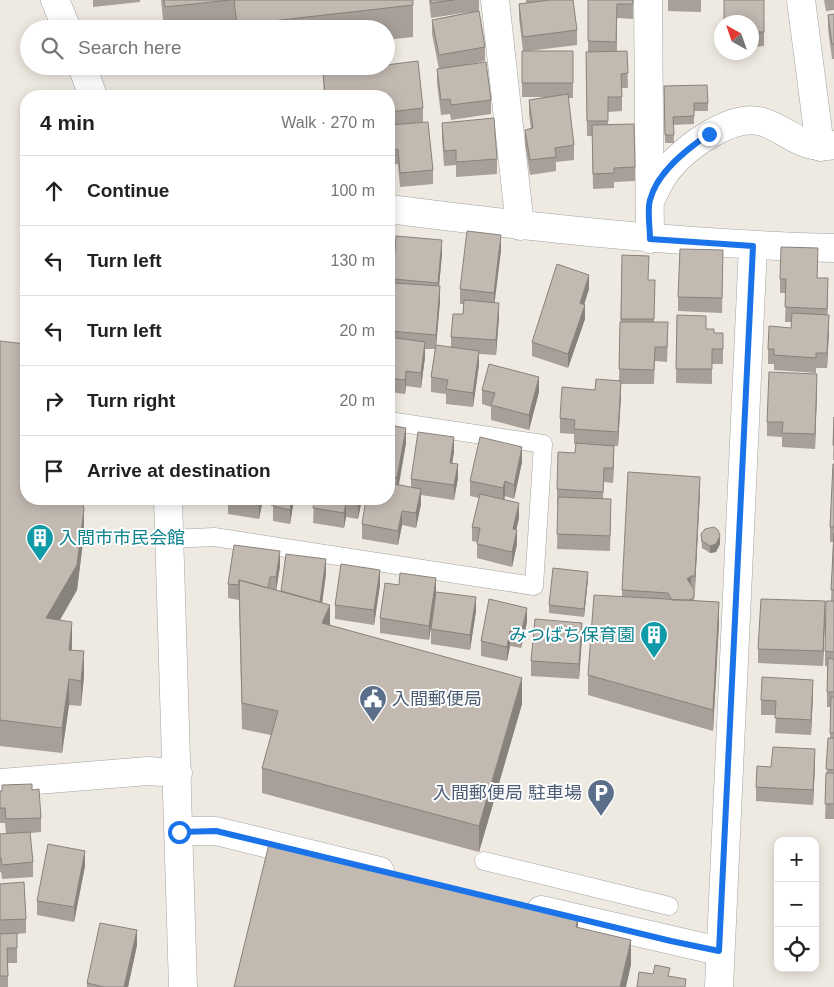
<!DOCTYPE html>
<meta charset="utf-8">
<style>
:root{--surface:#fff;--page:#f6f6f6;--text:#222;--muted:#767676;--line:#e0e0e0}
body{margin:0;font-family:Helvetica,"Noto Sans JP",sans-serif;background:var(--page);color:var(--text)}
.controls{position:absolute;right:15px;bottom:15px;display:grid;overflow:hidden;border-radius:10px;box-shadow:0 2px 12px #0003}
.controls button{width:45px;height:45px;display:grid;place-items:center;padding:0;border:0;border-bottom:1px solid var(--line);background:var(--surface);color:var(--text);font:25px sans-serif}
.compass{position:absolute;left:714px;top:15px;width:45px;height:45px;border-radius:50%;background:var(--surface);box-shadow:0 2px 12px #0003;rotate:320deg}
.stop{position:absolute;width:15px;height:15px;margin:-11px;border:4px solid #1a73e8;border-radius:50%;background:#fff}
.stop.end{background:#1a73e8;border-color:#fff;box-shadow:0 1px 5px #0008}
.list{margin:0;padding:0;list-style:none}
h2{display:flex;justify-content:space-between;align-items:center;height:65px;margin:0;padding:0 20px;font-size:21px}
h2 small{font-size:16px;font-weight:400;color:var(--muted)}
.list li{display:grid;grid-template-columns:32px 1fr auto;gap:15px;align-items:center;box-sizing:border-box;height:70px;padding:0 20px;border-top:1px solid var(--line)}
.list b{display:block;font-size:19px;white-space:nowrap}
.list em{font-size:16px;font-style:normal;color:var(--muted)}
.icon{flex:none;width:28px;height:28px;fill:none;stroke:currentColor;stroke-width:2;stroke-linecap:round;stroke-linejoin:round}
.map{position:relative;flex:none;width:834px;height:987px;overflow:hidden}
.search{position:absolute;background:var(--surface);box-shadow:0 2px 12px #0003;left:20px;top:20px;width:375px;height:55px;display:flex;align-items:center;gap:12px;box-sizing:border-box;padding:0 18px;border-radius:28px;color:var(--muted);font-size:19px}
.panel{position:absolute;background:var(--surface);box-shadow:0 2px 12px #0003;left:20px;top:90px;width:375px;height:415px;border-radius:20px}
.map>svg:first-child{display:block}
</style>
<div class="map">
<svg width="834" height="987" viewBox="0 0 834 987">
<rect width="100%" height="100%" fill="#eeeae1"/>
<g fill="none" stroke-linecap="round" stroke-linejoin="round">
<defs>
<path id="service" d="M171,539L214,537L534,586L543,444L389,421
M484,861L669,906"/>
<path id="minor" d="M495,0L520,226
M648,0L650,239
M801,0L820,147
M651,199C656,189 661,177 668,169C686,147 733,112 763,122C790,131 802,151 834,145
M389,209C537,228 685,244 834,248
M0,783L148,771L178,773
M179,831H216L380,871
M541,910L719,951
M719,987L753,246"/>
<path id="tertiary" d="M55,0L67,29
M82,66L93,96
M168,499L183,987"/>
</defs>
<use href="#service" stroke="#a3a3a3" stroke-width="19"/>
<use href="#minor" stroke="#a3a3a3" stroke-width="29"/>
<use href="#tertiary" stroke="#a3a3a3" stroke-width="29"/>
<use href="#service" stroke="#fff" stroke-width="18"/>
<use href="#minor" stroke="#fff" stroke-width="28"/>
<use href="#tertiary" stroke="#fff" stroke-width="28"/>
</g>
<path fill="#a79f98" d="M93,0H140V2L93,7Z
M161,0H413V37L386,40V29H164Z
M429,0H479V11L485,47V61L470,64L491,100V114L451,120L450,114L441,115L437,83V69H439L432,34V20L470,12L431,18Z
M526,0H573L577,30V45L528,51H573V98H568L574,145V160L556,162V171L530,175L525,144V130L531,129L529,114V100L545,97H522V51H523L519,18V4L526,3Z
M588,0H633V19L617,18V51H627L628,88H622V111L608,112V125L635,167V181L614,182V188L593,189L592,136H587L586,52H588Z
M668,0H701V12L668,11Z
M764,0V46L752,47V22Z
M824,0H834V10L826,11Z
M834,14V59H832L828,29V15Z
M724,52H739V54L724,55Z
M323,72L423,108V122L433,170V184L400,187L398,164L389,165V96H324Z
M664,86L708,103V111H694V124L673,125L674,143H665Z
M442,123L497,159V174L456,177V165L444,166L442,138Z
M501,250L494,302L499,317L496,355L479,354V365L473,407L446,404V394L431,392V377L435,349H425V357L421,388L406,386L405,394L389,392V337L393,291V279L442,254L439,286L440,301L436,345L451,347V337L463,314V304H460V289Z
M622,255L648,280H655L654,322L668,337L667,362L655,361L654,384H621V395L618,446H614L613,483L604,482L603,498L611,513L610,551L557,549L558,504H557V489L575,453L576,444H574V434L560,433V418L595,390L619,380Z
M818,263L817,278L828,293L827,315L829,330L827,368H816V373L774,370V364H768V349L791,328L792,322H785L786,293H780V279Z
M723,264L722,313L678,311V297Z
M589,289L584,304L585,319L568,368L532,356V342Z
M677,315L714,333H723V364H712V384L676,383Z
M0,341L26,499L84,534L77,590L60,620L72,650L84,676L81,706L69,705L62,753L0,746Z
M817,388L815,449L782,447V437L767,436V422Z
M482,390L539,392L529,430L491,420V407L482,404Z
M834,417V460H833Z
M389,425L406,443L399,485L411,487V479L454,452L452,463L458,478L454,500L421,495V504L416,528L402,525L398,545L362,539V524L389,499Z
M522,462L514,499L505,496L504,500L519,518L516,530L517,544L512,567L477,558V542L472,541V527L479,498L470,496V481Z
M834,464V819H825L828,738H830L831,707H827V666H825V651L831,601L833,542H830V527Z
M700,492L694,601L719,623L713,731L588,695V675L622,597V590Z
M223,499H263L259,519L228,514V501L223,500Z
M271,499H362L358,519L346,517L344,528L313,523L314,503L294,500L290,524L273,521V506H271Z
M701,534L720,544L716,552L710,553L702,548Z
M280,566L276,590L281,591L326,574L322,603L330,625L522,704L479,852L262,793V768L271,735L242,729L239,600L228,598V584Z
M588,579L584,617L549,613V605Z
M380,585L374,625L335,619V605Z
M436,593L429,640L380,633V618Z
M476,611L470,650L431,644V629Z
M825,616L823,666L758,663V649Z
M527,622L521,648L510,646L507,661L481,656V641Z
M582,638L579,679L531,676V661Z
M813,694L811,735L775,733L776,715H761V700Z
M815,764L813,805L756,801V787Z
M32,790L41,818V832L30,833L33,862V877L2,879L1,872H0V834H6L5,823H0V791Z
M85,866L74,922L37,915V901Z
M0,884L26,919V933L17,934V963H8V987H0Z
M137,945L128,987H87V983Z"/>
<path fill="#88827c" d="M501,235V250L494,308V293Z
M442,240V254L438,297V283Z
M589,275V289L580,318V303Z
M828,278V293L827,323V309Z
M440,286V301L436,349V335Z
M499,303V317L496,355V340Z
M585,305V319L568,368V354Z
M829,315V330L827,368V353Z
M425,342V357L421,388V373Z
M479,351V365L473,407V393Z
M406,371V386L405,394V380Z
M817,374V388L815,449V434Z
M539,377V392L529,430V415Z
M621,381V395L618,446V432Z
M406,428V443L397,492V478Z
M454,437V452L450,477V463Z
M614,446V460L613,483V468Z
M522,447V462L514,499V485Z
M458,464V478L454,500V485Z
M700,477V492L695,591V576Z
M505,481V496L503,503V488Z
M421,489V504L416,528V513Z
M260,499H263L259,519V505Z
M292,499H294L290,524V510Z
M359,499H362L358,519V505Z
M346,503V517L344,528V513Z
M519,503V518L513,544V529Z
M84,509V534L77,590L46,644V618Z
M402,511V525L398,545V531Z
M517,530V544L512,567V552Z
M720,536V544L716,552L710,553V546Z
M280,551V566L276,592V577Z
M326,559V574L320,618V604Z
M380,570V585L374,625V610Z
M588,572V579L584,617V609Z
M691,576V590L687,579Z
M436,578V593L429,640V626Z
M476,597V611L470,650V635Z
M825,601V616L823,666V651Z
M719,602V623L713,731V710Z
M330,605V631L322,623Z
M527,608V622L521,648V634Z
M72,622V647L69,675V650Z
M582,623V638L579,679V664Z
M510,631V646L507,661V647Z
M84,651V676L81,706V681Z
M522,678V704L479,852V826Z
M69,679V705L62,753V728Z
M813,680V694L811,735V720Z
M815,749V764L813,805V790Z
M85,851V866L74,922V907Z
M578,918V943L576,927Z
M137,930V945L128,987H124Z
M631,940V965L626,987H620Z"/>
<path fill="#c2b9b1" stroke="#88827c" d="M164,0H231L165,7Z
M234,0H413V5L237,25Z
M431,0H454L431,3Z
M550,0H573L577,30L523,37L519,4Z
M588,0H633V4H617L616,42L588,41Z
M724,0H764V32H752V22H724Z
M479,11L485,47L439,55L432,20Z
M834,14V44H832L828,15Z
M522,51H573V83H522Z
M627,51L628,73L621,74L622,97H608V121H587L586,52Z
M418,61L423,108L389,112V96H325L323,72L372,66H386V65Z
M486,62L491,100L451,105L450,99L441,100L437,69Z
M707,85L708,103H694V116L673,117L674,135H665L664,86Z
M568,94L574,145L555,148L556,157L530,160L525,130L533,128L529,100Z
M494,118L497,159L456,162V150L444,151L442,123Z
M428,122L433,170L400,173L398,149L389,150V125Z
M634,124L635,167L614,168V173L593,174L592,125Z
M467,231L501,235L494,293L460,289Z
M396,236L442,240L438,283L393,279Z
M781,247L818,248L817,278H828L827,309L785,307L786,279H780Z
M680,249L723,250L722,298L678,297Z
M622,255L649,256L648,280H655L654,319H621Z
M557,264L589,275L580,303L585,305L568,354L532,342Z
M394,283L440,286L436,335L389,331Z
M464,300L499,303L496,340L451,337L453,314H463Z
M792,313L829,315L827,353H816V358L774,355V349H768L769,326L791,328Z
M677,315L706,316V329H714V333H723V349H712V369H676Z
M620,322H668L667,347H655L654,370L619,369Z
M389,337L425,342L421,373L406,371L405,380L389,378Z
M0,341L26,344V499H81L84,509L77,565L46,618L72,622L69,650L84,651L81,681L69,679L62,728L0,720Z
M436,345L479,351L473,393L446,389L448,380L431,377Z
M489,364L539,377L529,415L491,405L495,393L482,390Z
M769,372L817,374L815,434L782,433L783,422H767Z
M596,379L621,381L618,432L574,429L575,420L560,418L562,387L595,390Z
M834,417V445H833Z
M389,425L406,428L397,478L389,476Z
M418,432L454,437L450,463L458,464L454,485L411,479Z
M480,437L522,447L514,485L505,481L503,488L470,481Z
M576,443L614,446L613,468H604L603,492L557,489L558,452L575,453Z
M833,464H834V527H830Z
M628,472L700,477L695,576H691L687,579L694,589V597L690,600H672L668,593L622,590Z
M389,483L421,489L416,513L402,511L398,531L362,524L366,499H389Z
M480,494L519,503L513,529L517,530L512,552L477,544L480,528L472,527Z
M558,497L611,499L610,536L557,534Z
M228,499H260L259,505L228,500Z
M274,499H292L290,510L273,506Z
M315,499H359L358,505L346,503L344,513L313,508Z
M714,527L718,530L720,536L716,544L710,546L702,541L701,534L705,529Z
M834,533V590H831Z
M234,545L280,551L276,577H270L268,588L239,580V585L228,584Z
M286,554L326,559L320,602L281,591Z
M341,564L380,570L374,610L335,605Z
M553,568L588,572L584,609L549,605Z
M400,573L436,578L429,626L380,618L385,583L399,585Z
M239,580L330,605L322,623L522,678L479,826L262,768L278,711L242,703Z
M436,592L476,597L470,635L431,629Z
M594,595L719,602L713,710L588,675Z
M489,599L527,608L521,634L510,631L507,647L481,641Z
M761,599L825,601L823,651L758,649Z
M826,601H834V652L825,651Z
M535,619L582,623L579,664L531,661Z
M828,658L834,659V692H827Z
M762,677L813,680L811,720L775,718L776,701L761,700Z
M831,697H834V733H830Z
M828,738H834V770L826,769Z
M773,747L815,749L813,790L756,787L757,766L771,767Z
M826,773H834V804H825Z
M32,784V790L39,789L41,818L6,819L5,808H0V791H2V785Z
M30,832L33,862L2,865L1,858H0V834Z
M48,844L85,851L74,907L37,901Z
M269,844L578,918L576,927L631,940L620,987H234Z
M24,882L26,919L0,920V884Z
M100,923L137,930L124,987H104L87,983Z
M17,933V948H7L8,976H0V934Z
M655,965L670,968L668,976L686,979L685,987H637L639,972L653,974Z"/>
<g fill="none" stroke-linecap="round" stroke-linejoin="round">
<path stroke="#1a73e8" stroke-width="6" d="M179,832L216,831L671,941L719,951L753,246L650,239C650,227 647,211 650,200C657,172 687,149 709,134"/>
</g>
<defs>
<symbol id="building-pin" viewBox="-11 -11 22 30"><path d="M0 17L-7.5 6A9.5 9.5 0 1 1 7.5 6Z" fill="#0f9aa8" stroke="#fff"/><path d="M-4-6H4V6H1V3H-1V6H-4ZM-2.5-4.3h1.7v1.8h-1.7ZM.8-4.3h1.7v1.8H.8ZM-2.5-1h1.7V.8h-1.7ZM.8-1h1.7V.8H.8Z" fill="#fff"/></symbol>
<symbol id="civic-pin" viewBox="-11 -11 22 30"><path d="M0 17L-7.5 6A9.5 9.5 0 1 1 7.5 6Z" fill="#5c6f8a" stroke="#fff"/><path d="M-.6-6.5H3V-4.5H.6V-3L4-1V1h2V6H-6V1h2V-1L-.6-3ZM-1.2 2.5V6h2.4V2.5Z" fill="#fff"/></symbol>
<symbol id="parking-pin" viewBox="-11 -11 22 30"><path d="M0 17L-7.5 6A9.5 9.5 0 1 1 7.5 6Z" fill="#5c6f8a" stroke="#fff"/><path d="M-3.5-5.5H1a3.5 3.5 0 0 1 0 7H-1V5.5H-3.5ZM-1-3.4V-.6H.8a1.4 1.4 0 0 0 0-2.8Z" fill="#fff"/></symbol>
</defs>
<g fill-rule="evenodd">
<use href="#building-pin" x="24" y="522" width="32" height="43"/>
<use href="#building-pin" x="638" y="619" width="32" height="43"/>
<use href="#civic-pin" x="357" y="683" width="32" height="43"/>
<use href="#parking-pin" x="585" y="777" width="32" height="43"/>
</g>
<g text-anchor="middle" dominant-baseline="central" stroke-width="4" stroke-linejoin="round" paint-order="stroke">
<g font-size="18" fill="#0d838f" stroke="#fff" text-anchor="start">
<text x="59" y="538">入間市市民会館</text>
<text x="635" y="635" text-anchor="end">みつばち保育園</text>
</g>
<g font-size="18" fill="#4e5e75" stroke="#fff" text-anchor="start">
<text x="392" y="699">入間郵便局</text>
<text x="582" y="793" text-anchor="end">入間郵便局 駐車場</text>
</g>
</g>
</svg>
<div class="controls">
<button>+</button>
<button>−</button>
<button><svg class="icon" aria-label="locate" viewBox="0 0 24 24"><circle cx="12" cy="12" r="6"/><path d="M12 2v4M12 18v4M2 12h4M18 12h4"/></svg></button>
</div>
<svg class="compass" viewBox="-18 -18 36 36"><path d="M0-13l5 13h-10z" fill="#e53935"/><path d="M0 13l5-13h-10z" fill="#767676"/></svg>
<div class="stop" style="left:179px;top:832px"></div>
<div class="stop end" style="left:709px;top:134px"></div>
<div class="search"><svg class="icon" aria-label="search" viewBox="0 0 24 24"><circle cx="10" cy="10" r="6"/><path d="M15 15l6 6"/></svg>Search here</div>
<section class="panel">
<h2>4 min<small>Walk · 270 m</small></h2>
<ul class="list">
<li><svg class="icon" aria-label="ahead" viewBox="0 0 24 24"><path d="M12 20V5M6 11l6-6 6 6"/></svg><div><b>Continue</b></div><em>100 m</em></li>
<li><svg class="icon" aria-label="left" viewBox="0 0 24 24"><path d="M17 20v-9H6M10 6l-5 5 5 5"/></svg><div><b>Turn left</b></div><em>130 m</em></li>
<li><svg class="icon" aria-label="left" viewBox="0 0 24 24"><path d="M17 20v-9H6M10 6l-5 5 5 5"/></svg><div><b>Turn left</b></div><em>20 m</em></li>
<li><svg class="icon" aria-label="right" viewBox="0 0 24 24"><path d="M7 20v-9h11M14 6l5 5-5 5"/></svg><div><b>Turn right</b></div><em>20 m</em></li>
<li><svg class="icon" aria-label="arrive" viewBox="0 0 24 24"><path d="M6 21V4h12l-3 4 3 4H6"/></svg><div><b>Arrive at destination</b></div></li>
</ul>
</section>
</div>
